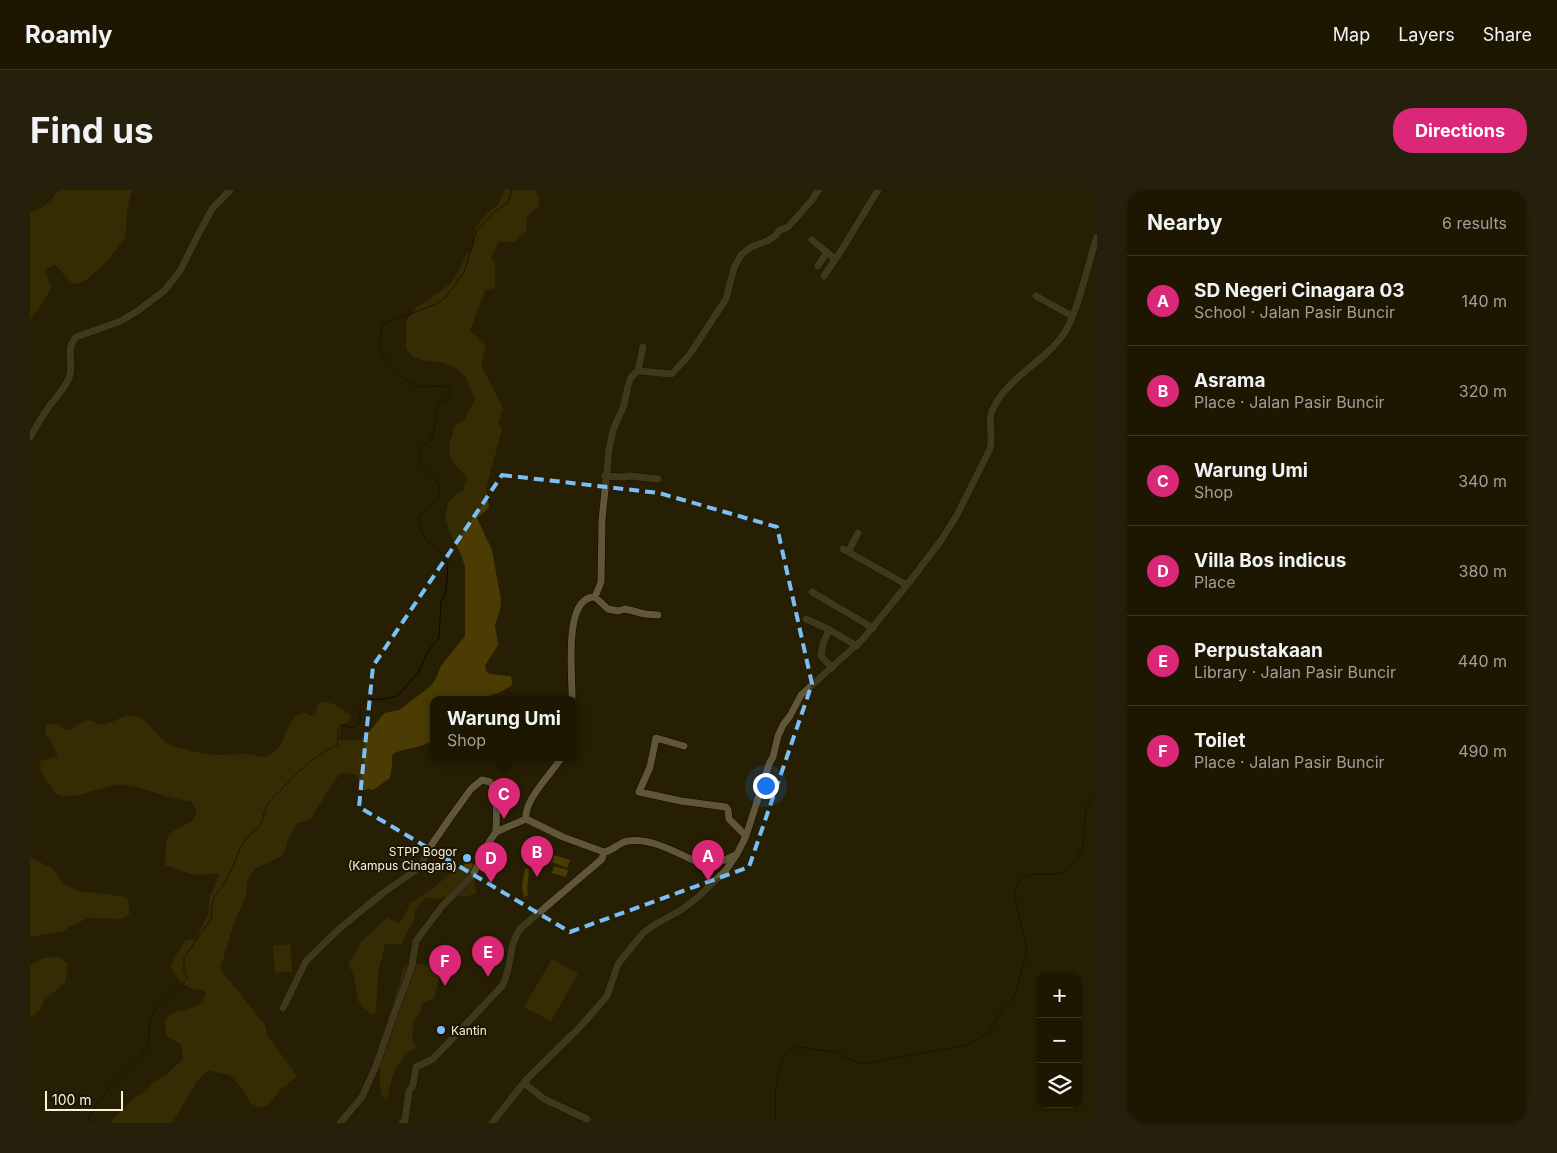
<!DOCTYPE html>
<meta charset="utf-8">
<style>
:root{--surface:#1d1702;--page:#25200c;--text:#f1f3f6;--muted:#a09f99;--line:#3b3624;--accent:#db2777}
body{margin:0;font-family:Inter,sans-serif;background:var(--page);color:var(--text)}
.controls{position:absolute;right:15px;bottom:15px;display:grid;overflow:hidden;border-radius:10px;box-shadow:0 1px 4px #0004}
.controls button{width:45px;height:45px;display:grid;place-items:center;padding:0;border:0;border-bottom:1px solid var(--line);background:var(--surface);color:var(--text);font:25px sans-serif}
.scale{position:absolute;left:15px;bottom:12px;width:78px;box-sizing:border-box;padding-left:5px;border:2px solid #f7f2e1;border-top:0;font-size:14px;line-height:18px;white-space:nowrap;color:#f7f2e1;-webkit-text-stroke:4px #1e1600;paint-order:stroke}
.you{position:absolute;left:735px;top:595px;width:18px;height:18px;margin:-12px;border:4px solid #fff;border-radius:50%;background:#1a73e8;box-shadow:0 0 0 8px #1a73e833}
.badge{display:grid;place-items:center;width:32px;height:32px;border-radius:50%;background:var(--accent);color:#fff;font-size:16px;font-weight:700}
.pin{position:absolute;translate:-50% -41px;filter:drop-shadow(0 1px 2px #0008)}
.pin::after{content:'';position:absolute;top:26px;width:18px;height:15px;background:inherit;clip-path:polygon(0 0,100% 0,50% 100%)}
.popup{position:absolute;left:400px;top:506px;width:148px;height:65px;box-sizing:border-box;display:grid;place-content:center;border-radius:10px;background:var(--surface);filter:drop-shadow(0 1px 4px #0005);font-size:16px;white-space:nowrap;color:var(--muted)}
.popup b{font-size:19px;color:var(--text)}
.popup::after{content:'';position:absolute;left:50%;top:100%;margin-left:-10px;border:10px solid transparent;border-top-color:var(--surface)}
.list{margin:0;padding:0;list-style:none}
h2{display:flex;justify-content:space-between;align-items:center;height:65px;margin:0;padding:0 20px;font-size:21px}
h2 small{font-size:16px;font-weight:400;color:var(--muted)}
.list li{display:grid;grid-template-columns:32px 1fr auto;gap:15px;align-items:center;box-sizing:border-box;height:90px;padding:0 20px;border-top:1px solid var(--line)}
.list b{display:block;font-size:19px;white-space:nowrap}
.list p{margin:0;font-size:16px;white-space:nowrap;color:var(--muted)}
.list em{font-size:16px;font-style:normal;color:var(--muted)}
.icon{flex:none;width:28px;height:28px;fill:none;stroke:currentColor;stroke-width:2;stroke-linecap:round;stroke-linejoin:round}
.map{position:relative;flex:none;width:1067px;height:933px;overflow:hidden;border-radius:20px}
header{display:flex;align-items:center;gap:30px;box-sizing:border-box;height:70px;padding:0 25px;background:var(--surface);border-bottom:1px solid var(--line)}
header strong{font-size:24px}
nav{display:flex;gap:28px;margin-inline-start:auto;font-size:18px}
.intro{display:flex;align-items:center;justify-content:space-between;box-sizing:border-box;height:120px;padding:0 30px}
h1{margin:0;font-size:35px}
.button{padding:12px 22px;border-radius:20px;background:var(--accent);color:#fff;font-size:18px;font-weight:700}
main{display:flex;gap:30px;padding:0 30px}
aside{flex:1;background:var(--surface);border-radius:20px;box-shadow:0 1px 4px #0004}
.map>svg:first-child{display:block}
</style>
<header>
<strong>Roamly</strong>
<nav><a>Map</a><a>Layers</a><a>Share</a></nav>
</header>
<div class="intro"><h1>Find us</h1><a class="button">Directions</a></div>
<main>
<div class="map">
<svg width="1067" height="933" viewBox="0 0 1067 933">
<rect width="100%" height="100%" fill="#271f03"/>
<path fill="#4b3c03" d="M29,0H102L97,19L96,40L94,50L76,72L62,85L53,92L43,94L25,75L15,80L21,98L12,114L0,130V22C14,20 21,10 29,0Z
M474,0H504L510,7L508,17L497,26L496,41L484,52H468L461,69L465,73V98L455,100L440,141L456,155L451,175L473,218L468,234L472,239L456,299L459,318L447,328L462,360L471,410L470,420L465,435L468,455L457,472L455,476L456,481L460,484L481,486L482,491V495L469,503L460,505L456,510H404V549C400,551 397,554 393,555C385,558 367,560 362,565V575L360,588L343,600L338,599L332,601L327,585L311,583L304,591L280,630L268,633L258,648L255,660L250,667L225,679L217,691L216,706L204,733L190,779L235,835L238,847L267,886L250,900L240,913L232,918L221,914L211,897L200,885L178,880L167,891L142,933H82V930L101,911L117,900L123,893L138,883L153,869L151,854L138,847C134,840 134,829 141,823C155,818 171,820 176,803L173,800C156,800 149,792 141,778V774L156,750H165L178,725L180,706L186,694L189,684C182,683 175,685 168,685C157,684 146,678 135,675L136,655L138,646L145,640L162,631L167,623L161,611C138,610 117,597 94,595C76,593 42,613 27,604C24,602 21,597 20,595C13,587 10,581 10,571L28,566L21,551L15,543L16,535L26,533L33,539L42,540L49,534L58,530C63,531 71,535 76,534C87,531 97,522 109,527C121,533 126,547 137,553C141,556 147,557 152,558C176,567 191,565 216,564C222,564 226,566 231,567C239,567 246,561 250,555C257,546 263,513 281,526L286,524C286,521 286,518 287,516C292,505 316,520 321,526L320,531L311,535L309,550H331L335,547L351,527L355,523L369,520L401,496L406,488L411,476L435,446V376L430,362L421,346L415,327L418,313L428,302L433,301L437,288L424,273L420,265L419,256L424,237L435,229L445,209L436,187L424,177L411,172L392,170L382,166L376,159V140L377,130L386,118L419,95L430,79L436,65L442,59L444,54V44L447,35L458,22L469,14Z
M524,665L540,670L537,678L522,672Z
M0,667L23,679L33,694L41,698L50,701L97,707L100,723L92,729L58,728L41,736L33,741L0,747Z
M439,671L443,674L446,703C432,710 430,704 418,706C414,706 411,709 407,709C402,710 399,706 395,708C395,709 387,719 385,720L384,730L371,754H355L348,784L346,822L343,825C323,811 329,809 324,788C323,783 320,777 318,773L329,758L330,753L357,728L368,733L373,728L381,713L406,696L416,687Z
M524,676L538,680L536,687L522,683Z
M495,678L499,679C499,689 496,696 498,705L494,707L492,697Z
M260,754L262,782L245,783L243,756Z
M20,767L30,768L38,774L35,793L21,804L14,811L10,820L0,828V776L11,769Z
M522,769L548,784L521,831L494,817Z
M382,772L403,777L410,783L404,809L397,811L392,814L390,823L384,830L382,846L386,858C367,868 362,885 358,905L355,908L352,906L350,896V881L349,871L354,843L374,777Z"/>
<g fill="none" stroke-linecap="round" stroke-linejoin="round">
<path stroke="#0d0600" stroke-width="1" d="M58,933C62,912 97,881 112,863C123,851 116,835 123,823C132,807 148,802 157,788L154,781V768L182,727C180,704 189,704 198,687C204,675 208,662 214,651C218,645 223,644 227,639C234,632 233,622 238,614C241,609 246,605 251,600C267,582 285,565 307,555C309,548 306,541 311,535L325,538L330,532V516L340,508L344,510L360,508L367,506L388,483L392,475L397,462L409,448L411,412L416,400L418,375L409,361L399,353L392,343L388,330C390,327 392,323 395,320C399,315 405,312 408,306C416,288 386,281 389,263C390,255 398,255 401,249C406,238 405,227 408,215L422,206L417,196C408,195 397,198 389,196C376,193 349,168 349,154C349,148 352,141 353,134L404,115L416,107L434,82L447,40L464,22L478,13L482,0
M746,933C745,913 742,863 768,857L805,862L828,873H838L937,855L959,842L972,820L985,805L997,761L985,707V698L988,693L996,686L1001,684H1023L1033,682L1045,671L1053,657L1056,618L1064,604L1067,603"/>
<defs>
<path id="minor" d="M782,50L805,69
M788,76L797,62
M794,86L811,61L848,0
M1006,106L1042,126
M608,181L613,157
M0,247C7,236 13,224 21,214C27,206 35,198 39,188C45,173 34,162 46,147L91,131L109,120L135,100L150,81L169,43L182,19L200,0
M575,286L593,287L601,286L628,289
M813,359L877,395
M818,362L828,343
M782,402L843,438
M565,407L578,419L588,421L595,419L615,424L628,425
M776,429L798,439L827,456
M799,440L793,453L791,466L802,478
M542,510C543,489 532,406 565,407L571,392L572,330L579,260L583,240L594,215L598,196L601,187L608,181L642,184L660,164L696,109L704,78L711,65L721,57L737,51L745,46L750,40L758,37L783,9L786,3L789,0
M654,556L626,548L620,577L609,602L651,611L696,617L698,620L699,629L716,646
M496,629C494,609 521,585 531,568
M356,701L390,677L400,657L420,628L441,599L452,590L460,592C469,602 466,628 466,642
M253,818L276,771L309,739L353,703
M494,893L514,909L557,929
M310,933L332,907L346,876L363,827L382,776L386,751L413,715L443,685L459,652L466,642L496,629L533,647L574,662
M372,933L375,930L379,901L383,895L386,877L403,869L472,796C483,778 477,755 491,738L572,669L574,662C583,661 589,652 598,651C623,647 649,665 672,674C685,675 696,670 707,664
M462,933L496,890L551,836L577,806L588,774L613,743L624,735L651,720L667,708L696,680L707,664L716,646L739,574L743,567L748,546L753,535L760,526L771,505L833,449L877,395L910,352L927,325L960,259C964,246 957,233 962,221C976,187 1016,172 1035,142C1050,116 1057,76 1067,47"/>
</defs>
<use href="#minor" stroke="#100800" stroke-width="8"/>
<use href="#minor" stroke="#605739" stroke-width="7"/>
</g>
<path d="M0 0H1067V933H0ZM472,285L629,303L747,337L782,494L719,677L540,742L329,617L343,476Z" fill="#271f03" fill-opacity=".55" fill-rule="evenodd"/>
<path fill="none" stroke="#7abff8" stroke-width="4" stroke-dasharray="10 6" stroke-linejoin="round" d="M472,285L629,303L747,337L782,494L719,677L540,742L329,617L343,476Z"/>
<g fill="#7abff8" stroke="#1e1600" stroke-width="2">
<circle cx="437" cy="668" r="5"/>
<circle cx="411" cy="840" r="5"/>
</g>
<g text-anchor="middle" dominant-baseline="central" stroke-width="4" stroke-linejoin="round" paint-order="stroke">
<g font-size="12" fill="#f7f2e1" stroke="#1e1600" text-anchor="end">
<text x="427" y="661">STPP Bogor<tspan x="427" dy="14">(Kampus Cinagara)</tspan></text>
<text x="421" y="840" text-anchor="start">Kantin</text>
</g>
</g>
</svg>
<div class="controls">
<button>+</button>
<button>−</button>
<button><svg class="icon" aria-label="layers" viewBox="0 0 24 24"><path d="M12 4l9 5-9 5-9-5zM3 14l9 5 9-5"/></svg></button>
</div>
<div class="scale">100 m</div>
<div class="you"></div>
<div class="pin badge" style="left:678px;top:691px">A</div>
<div class="pin badge" style="left:507px;top:687px">B</div>
<div class="pin badge" style="left:474px;top:629px">C</div>
<div class="popup"><b>Warung Umi</b>Shop</div>
<div class="pin badge" style="left:461px;top:693px">D</div>
<div class="pin badge" style="left:458px;top:787px">E</div>
<div class="pin badge" style="left:415px;top:796px">F</div>
</div>
<aside>
<h2>Nearby<small>6 results</small></h2>
<ul class="list">
<li><span class="badge">A</span><div><b>SD Negeri Cinagara 03</b><p>School · Jalan Pasir Buncir</p></div><em>140 m</em></li>
<li><span class="badge">B</span><div><b>Asrama</b><p>Place · Jalan Pasir Buncir</p></div><em>320 m</em></li>
<li><span class="badge">C</span><div><b>Warung Umi</b><p>Shop</p></div><em>340 m</em></li>
<li><span class="badge">D</span><div><b>Villa Bos indicus</b><p>Place</p></div><em>380 m</em></li>
<li><span class="badge">E</span><div><b>Perpustakaan</b><p>Library · Jalan Pasir Buncir</p></div><em>440 m</em></li>
<li><span class="badge">F</span><div><b>Toilet</b><p>Place · Jalan Pasir Buncir</p></div><em>490 m</em></li>
</ul>
</aside>
</main>
